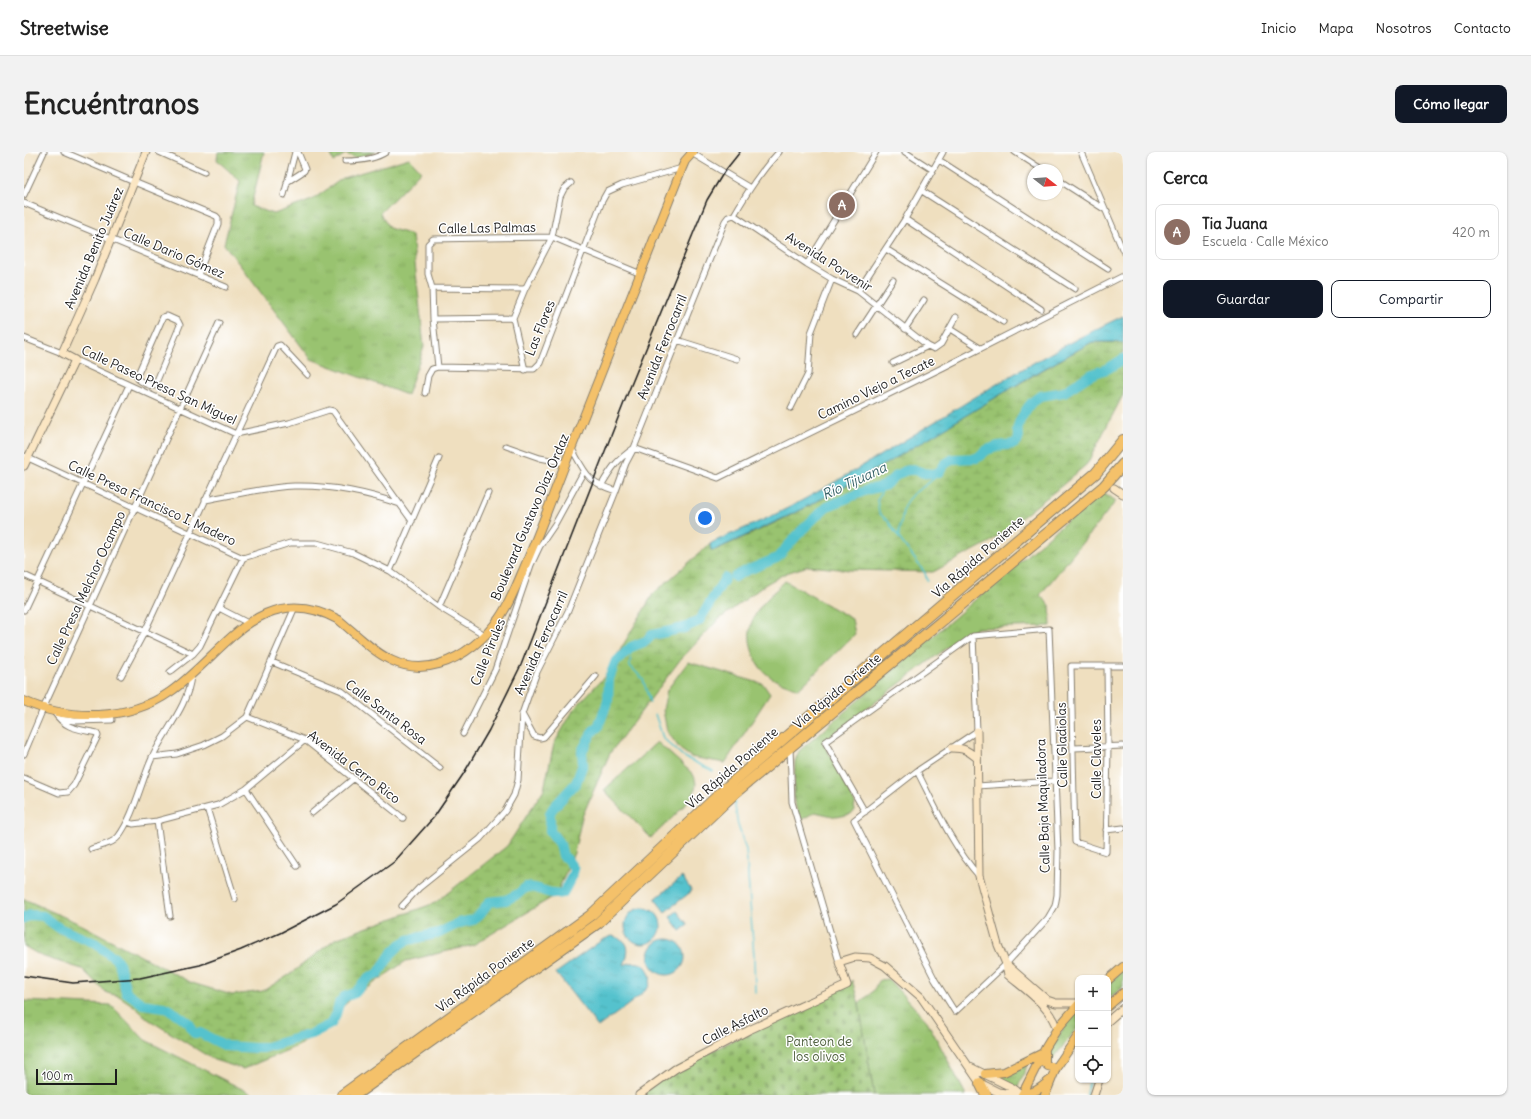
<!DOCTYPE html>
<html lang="es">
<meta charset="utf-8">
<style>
:root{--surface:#fff;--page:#f2f2f2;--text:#222;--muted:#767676;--line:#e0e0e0;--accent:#111827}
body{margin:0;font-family:Delius,sans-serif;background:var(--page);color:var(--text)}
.controls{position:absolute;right:12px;bottom:12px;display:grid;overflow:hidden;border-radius:8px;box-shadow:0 1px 3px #0004}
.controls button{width:36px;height:36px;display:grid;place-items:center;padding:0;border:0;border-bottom:1px solid var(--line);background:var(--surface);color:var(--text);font:20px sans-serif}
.compass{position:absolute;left:1003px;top:12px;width:36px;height:36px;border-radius:50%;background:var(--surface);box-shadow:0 1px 3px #0004;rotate:107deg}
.scale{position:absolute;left:12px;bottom:10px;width:81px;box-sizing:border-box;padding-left:4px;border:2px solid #1c1c1c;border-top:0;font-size:11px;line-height:14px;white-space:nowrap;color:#1c1c1c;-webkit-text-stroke:3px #fff;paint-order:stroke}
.you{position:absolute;left:681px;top:366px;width:14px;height:14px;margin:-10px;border:3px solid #fff;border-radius:50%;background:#1a73e8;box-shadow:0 0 0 6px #1a73e833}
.badge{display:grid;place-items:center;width:26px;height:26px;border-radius:50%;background:var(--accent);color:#fff;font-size:13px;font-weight:700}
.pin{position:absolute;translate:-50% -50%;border:2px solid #fff;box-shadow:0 1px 4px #0006}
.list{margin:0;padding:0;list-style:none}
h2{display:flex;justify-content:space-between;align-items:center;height:52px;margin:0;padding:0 16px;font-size:17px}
h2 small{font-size:13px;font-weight:400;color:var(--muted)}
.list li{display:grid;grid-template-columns:26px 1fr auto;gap:12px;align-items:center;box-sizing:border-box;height:56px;margin:0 8px 8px;padding:0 8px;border:1px solid var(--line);border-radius:8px}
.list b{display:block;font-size:15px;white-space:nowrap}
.list p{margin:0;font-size:13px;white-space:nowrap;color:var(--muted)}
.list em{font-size:13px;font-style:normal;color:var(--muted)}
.actions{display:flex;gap:8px;padding:12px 16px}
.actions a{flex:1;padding:9px 0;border:1px solid var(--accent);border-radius:8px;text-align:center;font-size:14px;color:var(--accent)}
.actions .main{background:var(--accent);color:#fff}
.icon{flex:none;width:22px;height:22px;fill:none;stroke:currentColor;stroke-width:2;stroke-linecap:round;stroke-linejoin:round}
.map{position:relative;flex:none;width:1099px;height:943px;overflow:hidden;border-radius:8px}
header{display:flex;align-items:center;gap:24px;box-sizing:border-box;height:56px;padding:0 20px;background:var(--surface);border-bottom:1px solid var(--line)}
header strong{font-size:19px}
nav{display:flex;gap:22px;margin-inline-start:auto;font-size:14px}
.intro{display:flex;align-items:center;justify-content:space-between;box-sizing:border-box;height:96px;padding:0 24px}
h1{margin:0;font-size:28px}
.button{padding:10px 18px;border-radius:8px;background:var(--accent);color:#fff;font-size:14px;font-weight:700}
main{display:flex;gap:24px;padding:0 24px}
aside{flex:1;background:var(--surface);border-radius:8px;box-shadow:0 1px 3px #0004}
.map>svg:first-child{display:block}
</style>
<header>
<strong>Streetwise</strong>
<nav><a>Inicio</a><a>Mapa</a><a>Nosotros</a><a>Contacto</a></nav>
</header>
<div class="intro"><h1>Encuéntranos</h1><a class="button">Cómo llegar</a></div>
<main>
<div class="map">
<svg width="1099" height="943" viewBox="0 0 1099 943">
<defs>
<pattern id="grass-tufts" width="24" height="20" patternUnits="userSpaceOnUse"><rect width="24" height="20" fill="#99c36f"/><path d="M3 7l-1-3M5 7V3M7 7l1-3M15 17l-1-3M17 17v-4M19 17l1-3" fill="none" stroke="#83a760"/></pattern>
<pattern id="wetland-marsh" width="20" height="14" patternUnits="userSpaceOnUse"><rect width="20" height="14" fill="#99c36f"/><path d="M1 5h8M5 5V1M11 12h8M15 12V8" fill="none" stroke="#83a760"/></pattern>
<pattern id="cemetery-stones" width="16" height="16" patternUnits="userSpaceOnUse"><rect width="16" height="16" fill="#99c36f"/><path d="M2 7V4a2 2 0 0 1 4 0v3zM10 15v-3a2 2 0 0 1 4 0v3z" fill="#83a760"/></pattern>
<pattern id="water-ripples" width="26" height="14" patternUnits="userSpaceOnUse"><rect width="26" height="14" fill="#55c2cd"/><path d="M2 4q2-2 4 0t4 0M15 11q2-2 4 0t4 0" fill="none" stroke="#49a6af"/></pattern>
</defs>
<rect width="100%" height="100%" fill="#fff"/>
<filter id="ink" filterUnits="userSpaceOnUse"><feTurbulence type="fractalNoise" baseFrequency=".025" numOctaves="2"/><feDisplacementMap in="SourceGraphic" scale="8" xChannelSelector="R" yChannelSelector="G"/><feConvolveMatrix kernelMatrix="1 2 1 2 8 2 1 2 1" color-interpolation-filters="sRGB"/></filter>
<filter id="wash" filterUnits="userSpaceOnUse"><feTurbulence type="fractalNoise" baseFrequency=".012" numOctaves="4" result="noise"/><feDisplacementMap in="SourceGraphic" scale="16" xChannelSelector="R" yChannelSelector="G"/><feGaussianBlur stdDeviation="0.9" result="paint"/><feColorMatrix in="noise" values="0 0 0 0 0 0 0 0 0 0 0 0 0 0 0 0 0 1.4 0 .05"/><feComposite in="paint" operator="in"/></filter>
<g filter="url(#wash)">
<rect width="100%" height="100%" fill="#efdfbf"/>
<path fill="url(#grass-tufts)" stroke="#5a7046" d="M194,0H240L227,54L250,62L288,48L319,26L385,6L397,19L356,61L365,76L388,83L400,195L383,243L287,207L200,92L216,29L193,8Z
M306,0H352L333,6L321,2L310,10Z
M1078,339L1092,349L1016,443L1026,453L1027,474L954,476L933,488L799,590L831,651L830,658L827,662L813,665L791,660L777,668L770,650L771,609L775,599Z
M1099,818V835L1084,847V831Z
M864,827L903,869L942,943H850L835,852L848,840L856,828Z
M0,849L87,853L121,888L230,943H0Z
M1054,857V875L1028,908L1022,905L1040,875Z
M1004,912L993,937L970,925Z"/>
<path fill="url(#wetland-marsh)" stroke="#5a7046" d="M1068,190L1099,191V243L1063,312L1035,336L966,390L909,420L826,418L784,414L762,421L742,432L694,468L656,508L586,601L558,665L550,701L532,743L449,793L382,809L327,847L278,892L219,917L190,908L124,867L110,854L95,844L83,841L58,817L17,804L0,794V747L58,773L168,831L208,843L239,839L265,823L311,787L411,751L483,694L520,637L530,592L550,557L581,524L629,442L686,392L687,398H691C720,385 750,372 779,357C877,305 970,244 1068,190Z"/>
<path fill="url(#cemetery-stones)" stroke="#5a7046" d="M828,828L835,852L850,943H615L651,917L823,833Z"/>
<path fill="#99c36f" stroke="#5a7046" d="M761,429L828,467L831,482L775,537C765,533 752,530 744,523C736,517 732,510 729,501C717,468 740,450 761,429Z
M664,510L739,532L746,542L701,611L667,605L656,597L643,579L639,558L643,538Z
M633,590L669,622C672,628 673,634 670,640C664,653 638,675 627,686L580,638Z"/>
<path fill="url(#water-ripples)" stroke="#386f74" d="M1099,164V191L1090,190H1068L1009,223L863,311L777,358L691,398H687L686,392L689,390C718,377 748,365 777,349C885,290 986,217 1099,164Z
M658,725L668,739L641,760L631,747Z
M601 774a18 18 0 1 1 36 0a18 18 0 1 1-36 0Z
M653,759L664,773L656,779L646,765Z
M588,784C608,788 605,800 600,813C607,810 614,809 621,814C626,819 628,827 625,834C621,842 583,868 574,875L532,821L578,788Z
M625 805a18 18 0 1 1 36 0a18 18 0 1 1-36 0Z"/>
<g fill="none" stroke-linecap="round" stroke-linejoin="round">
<path stroke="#55c2cd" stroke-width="1.5" d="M860,334L853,348L855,361L864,369L875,386L901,421L903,429
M875,384C874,378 877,373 878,366C879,362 878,358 880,354C886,338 906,335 915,320
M607,495L606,514L619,527L626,551
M631,562L639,586L660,605L689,619
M710,648L714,673L722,698L730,804L731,840
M1063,943L1065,928"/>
<path stroke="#55c2cd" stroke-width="10" d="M711,425L717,421L753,406L778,378L802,355L843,338L860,334L874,322L881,319L888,317L900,321L909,322L915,320L921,312L929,307L953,306L963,298L974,294L990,292L994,288L995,284L993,278L996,268L1004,255L1008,250L1016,244L1040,240L1066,223L1085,216L1099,207
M0,766L6,763L19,764L35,776L71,791L92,807L95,811L102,840L119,852L140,855L148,859L165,871L170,881H176L202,894L231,896H239L287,882L307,872L311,865L315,852L320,845L331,841L344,826L354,822L367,802L377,792L384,788L415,781L435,771L449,768L456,762L465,750L482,748L494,742L502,735C516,734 523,744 539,741C542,736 550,721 550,717L543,707L539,704L536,692L526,679V661L529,656L552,631L559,612L558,599L569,579L574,575L584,549L585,527L591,511L607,495L622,489L628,483L660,476L675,469L701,426"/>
</g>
</g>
<g filter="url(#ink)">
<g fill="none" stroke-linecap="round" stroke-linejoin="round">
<defs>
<path id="street" d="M40,0L110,30L192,64L194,66V72L174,123
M135,0L180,20
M666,0L726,36
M881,0L909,18
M991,0L1019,18
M1057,0L1099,99
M915,8L1084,117
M321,9C335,9 350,8 362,0
M1033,27L1083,59
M263,30L280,19L281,17L274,0
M898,39L1051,137
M0,43L20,0
M260,43L271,0
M0,51L202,135
M710,63L783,112L808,127L834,139L904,194L910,197L917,192L932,165
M710,63C724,39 736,20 755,0
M881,67L1017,157
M862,97L979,170
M783,112L852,0
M408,136L501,137
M834,139L881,67L919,0
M143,164L154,169L156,173L132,231L130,234C125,234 117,230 114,227L113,224L139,165Z
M409,167L489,166
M881,177L900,148
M926,177L956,196
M833,183L869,128
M0,186L38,201
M653,188L713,207
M51,208L212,282L265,271L305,258L309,259L388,369
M869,211L904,194
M414,215L409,167L408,136L404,122V92L409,87L528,85L617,122
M501,218L489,166L501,137L528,85L536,45L540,37L547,31
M401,241L404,224L408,217L414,215L510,217L516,211L578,49L583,40L598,33L658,16
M767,256L784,222L787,181L808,127
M482,294L516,306L542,311
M548,297C562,322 563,330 592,339
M0,304L219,406L266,391H293L329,401L366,419L415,455L461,483
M577,334C588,315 593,308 610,296L694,326L920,215L1099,124
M181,348C210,343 241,335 270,334C306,333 341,340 376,352
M366,419L415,306
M0,423L169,502
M415,455L464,341
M195,456L224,471
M0,458L105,233
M248,510L318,539L416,616
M1083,515L1084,595L1082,700L1051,690L1047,514H1099
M146,520L169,502L176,494L219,406
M97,524L121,479L253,194L256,193L284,223
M498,562L510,584L516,586L520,585L572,524
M223,565L281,588L379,666
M36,567L51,569L88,568L87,562
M439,582L471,518L507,413L516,394L531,372L560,319
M766,596L768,650L815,810
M1050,596L1099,594
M0,602L19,557L195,171
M128,605L153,602L180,593L198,584L223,565L271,455
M893,619C911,654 928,694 955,724
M0,626L35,641L44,640L50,633L72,588L74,584L73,581C54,577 41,577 30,560
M953,634L1031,629
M222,637L273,714
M183,656L211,747
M841,660L801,590L949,484L1025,477L1034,699L1033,743L1031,754L1024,766L982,812L931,860L911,828L830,668L893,619L953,579L949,484
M288,661L329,627
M133,669L146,764
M103,670L109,672L133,669L194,653L222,637L281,588
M1082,678L1099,676
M67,697C76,694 88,692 94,685C110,664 117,630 128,606C140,579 164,555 167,524
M378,754L395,736L456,687L481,659L490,643L494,628L498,562L505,542L513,520L544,459L592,339L602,311L610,296L701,69L704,65L710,63"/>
<path id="secondary" d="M0,314L51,208L38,201L71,127L122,0
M1090,336L1099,342
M953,579L955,724L974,793L982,812L984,823C1003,839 1025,853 1033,877
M928,596C940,596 943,598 953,606
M982,812L1023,848L1032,851H1054
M1084,869L1099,856
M946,915L989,936L997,942
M615,943L651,917L725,878L823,833L815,810L831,805L846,806L861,814L897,845L956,931L974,940L998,943
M1070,943L1075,928"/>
<path id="primary" d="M0,549C44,569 105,569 146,540C200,502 237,425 315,468C345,493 371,525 415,512C439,505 462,486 476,465C485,452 491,437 497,423C513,387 526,351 540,315C579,215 619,116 658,16L661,9L669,0
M1084,828L1099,815
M1084,854L1099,841
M1021,900V911L1024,914L1032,916
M961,922L980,920L1019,901
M998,943L1022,895L1033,877L1054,853
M998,943C1010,941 1016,937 1025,929
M1021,943L1032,916L1054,884"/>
<path id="highway" d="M956,931L962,943
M318,943L567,763L704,634L1072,321L1099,288
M331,943L574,771L711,641L1080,334L1099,312"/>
</defs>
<use href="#street" stroke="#867e6e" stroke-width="7"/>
<use href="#secondary" stroke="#867e6e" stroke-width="9"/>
<use href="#primary" stroke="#867e6e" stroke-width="10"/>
<use href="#highway" stroke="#867e6e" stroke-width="12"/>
<use href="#street" stroke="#fff" stroke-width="5"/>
<use href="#secondary" stroke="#fbe6c3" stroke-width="7"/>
<use href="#primary" stroke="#f4c16a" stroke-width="8"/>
<use href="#highway" stroke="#f4c16a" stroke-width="10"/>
<path stroke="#1c1c1c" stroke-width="1.5" d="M0,824L49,831L116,826L176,813L217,798L256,781L312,752L370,710L410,665L440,621L465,578L497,513L605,238L683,48L700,20L716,0"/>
</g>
</g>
<g text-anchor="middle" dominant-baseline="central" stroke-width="3" stroke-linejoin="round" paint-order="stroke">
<g font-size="13" fill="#1c1c1c" stroke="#fff">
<text transform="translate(463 76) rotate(-1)">Calle Las Palmas</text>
<text transform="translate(70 96) rotate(-67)">Avenida Benito Juárez</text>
<text transform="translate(150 101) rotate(23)">Calle Dario Gómez</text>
<text transform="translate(805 110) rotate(32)">Avenida Porvenir</text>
<text transform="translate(516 176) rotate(-68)">Las Flores</text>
<text transform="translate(638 195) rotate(-68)">Avenida Ferrocarril</text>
<text transform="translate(135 233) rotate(25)">Calle Paseo Presa San Miguel</text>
<text transform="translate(852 236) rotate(-26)">Camino Viejo a Tecate</text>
<text transform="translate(128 351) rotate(25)">Calle Presa Francisco I. Madero</text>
<text transform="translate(506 365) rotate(-67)">Boulevard Gustavo Díaz Ordaz</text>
<text transform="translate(954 405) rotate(-41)">Vía Rápida Poniente</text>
<text transform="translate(62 436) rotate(-65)">Calle Presa Melchor Ocampo</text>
<text transform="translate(517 491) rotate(-66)">Avenida Ferrocarril</text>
<text transform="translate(464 500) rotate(-68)">Calle Pirules</text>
<text transform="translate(813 539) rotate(-40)">Vía Rápida Oriente</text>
<text transform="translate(362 560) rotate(37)">Calle Santa Rosa</text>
<text transform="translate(1038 593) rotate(-91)">Calle Gladiolas</text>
<text transform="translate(1072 607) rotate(-90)">Calle Claveles</text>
<text transform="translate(330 615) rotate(37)">Avenida Cerro Rico</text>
<text transform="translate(708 616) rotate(-41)">Vía Rápida Poniente</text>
<text transform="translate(1019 654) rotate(-92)">Calle Baja Maquiladora</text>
<text transform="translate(461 823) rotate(-36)">Vía Rápida Poniente</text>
<text transform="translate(711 873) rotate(-27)">Calle Asfalto</text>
</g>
<g font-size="13" fill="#4e5f3d" stroke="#fff">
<text x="795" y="889">Panteon de<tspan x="795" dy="15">los olivos</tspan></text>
</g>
<g font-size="14" font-style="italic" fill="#335e63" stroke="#fff">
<text transform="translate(830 329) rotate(-25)">Río Tijuana</text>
</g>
</g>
</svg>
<div class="controls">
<button>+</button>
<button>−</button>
<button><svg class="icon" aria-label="locate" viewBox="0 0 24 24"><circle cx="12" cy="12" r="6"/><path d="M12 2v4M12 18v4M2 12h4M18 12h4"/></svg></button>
</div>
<svg class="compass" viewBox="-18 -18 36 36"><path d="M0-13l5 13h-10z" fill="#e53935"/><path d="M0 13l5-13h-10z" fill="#767676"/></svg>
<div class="scale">100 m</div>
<div class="you"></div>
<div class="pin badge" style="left:818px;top:53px;background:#8d6e63">A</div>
</div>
<aside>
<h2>Cerca<small></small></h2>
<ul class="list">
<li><span class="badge" style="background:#8d6e63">A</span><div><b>Tia Juana</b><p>Escuela · Calle México</p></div><em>420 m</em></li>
</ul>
<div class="actions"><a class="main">Guardar</a><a>Compartir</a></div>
</aside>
</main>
